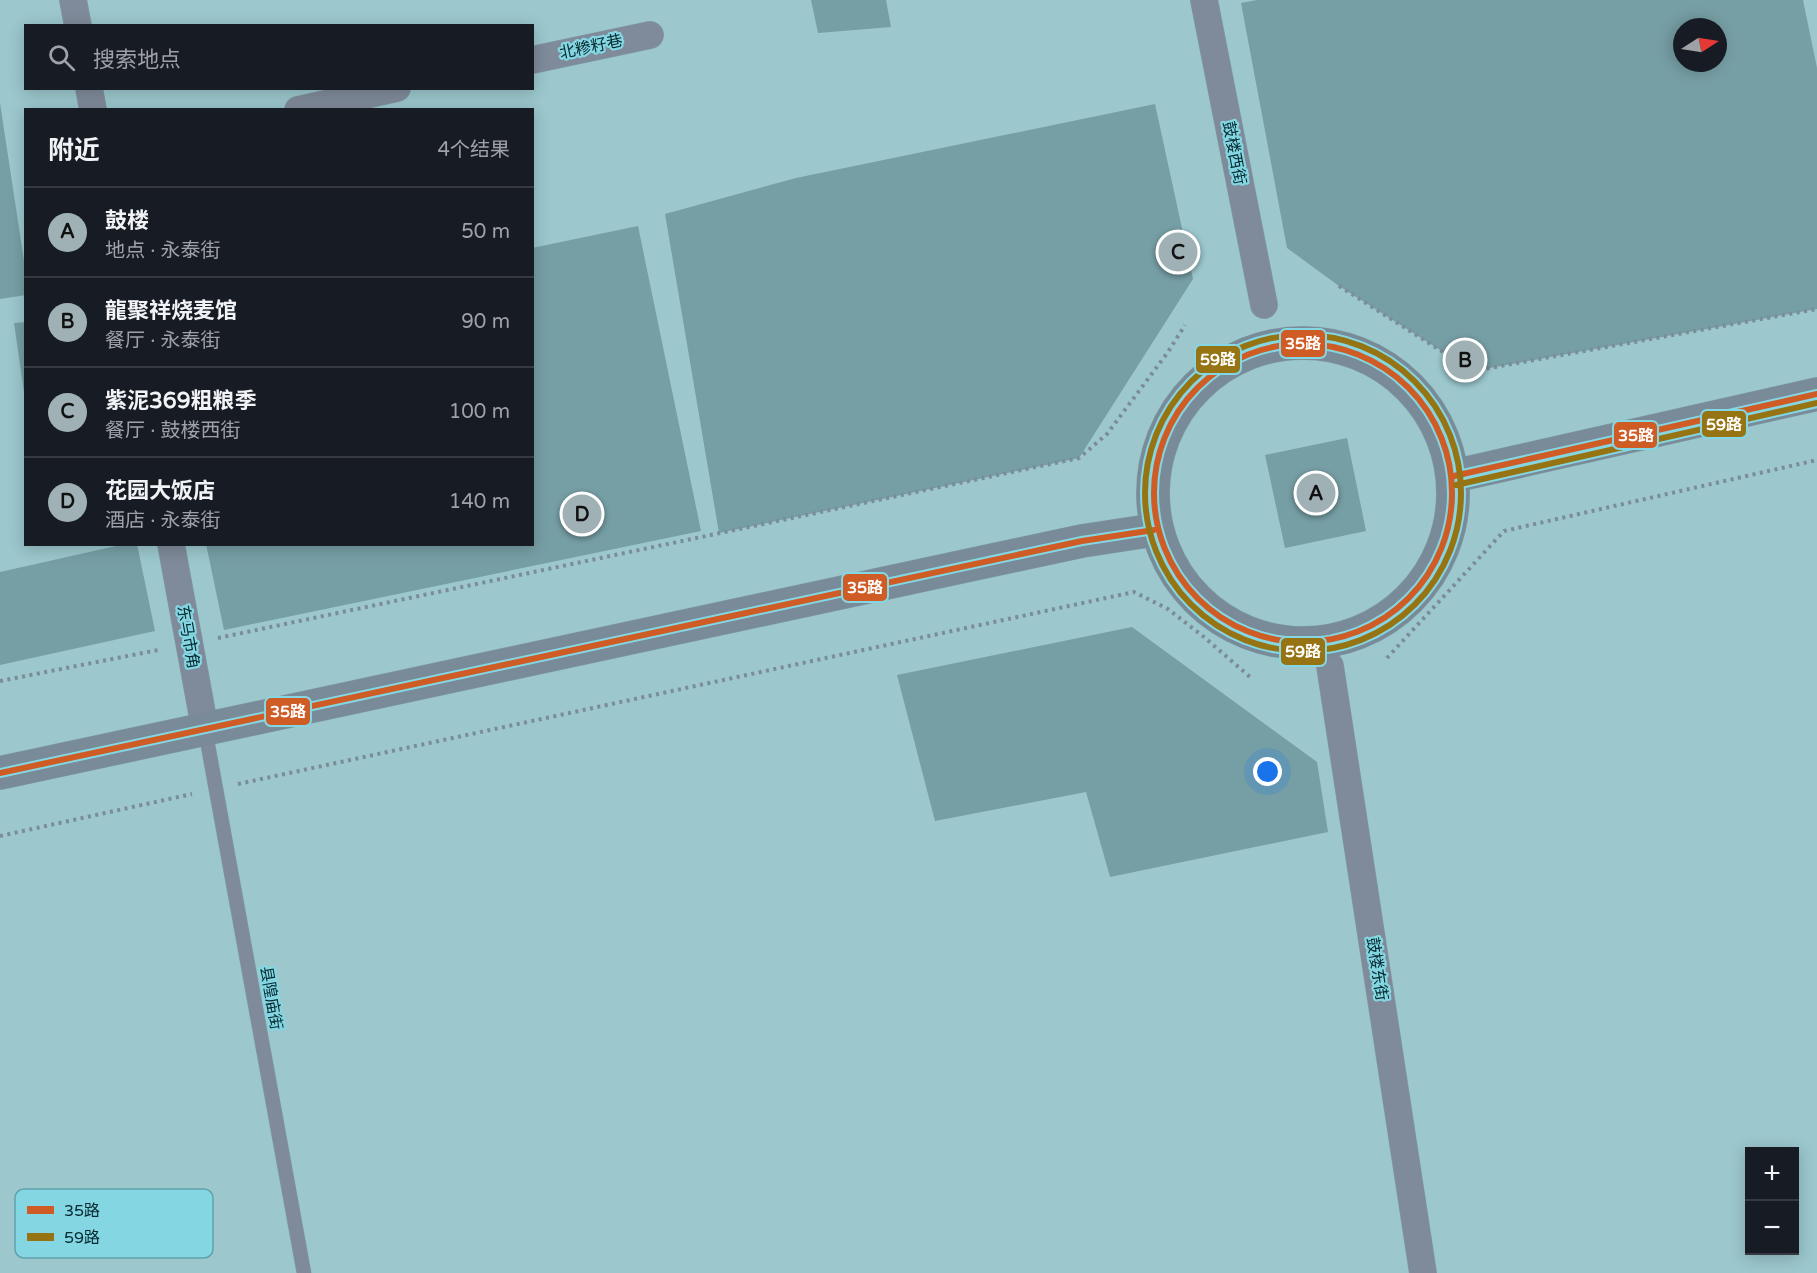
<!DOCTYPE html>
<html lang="zh">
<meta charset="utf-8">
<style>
:root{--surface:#171b24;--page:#20242c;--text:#f1f3f6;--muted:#9ea1a6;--line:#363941;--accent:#9fb1b5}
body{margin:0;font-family:"Varela Round","Noto Sans SC",sans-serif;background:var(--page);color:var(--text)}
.controls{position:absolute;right:18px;bottom:18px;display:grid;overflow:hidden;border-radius:0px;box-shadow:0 3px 15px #0003}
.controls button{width:54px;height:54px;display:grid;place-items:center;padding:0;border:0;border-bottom:2px solid var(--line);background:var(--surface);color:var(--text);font:30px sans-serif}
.compass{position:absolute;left:1673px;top:18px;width:54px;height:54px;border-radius:50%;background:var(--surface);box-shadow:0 3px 15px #0003;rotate:78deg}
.you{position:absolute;left:1268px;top:772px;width:21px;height:21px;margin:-15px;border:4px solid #fff;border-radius:50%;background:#1a73e8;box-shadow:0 0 0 9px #1a73e833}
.badge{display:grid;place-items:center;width:39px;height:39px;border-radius:50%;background:var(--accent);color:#111;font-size:20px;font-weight:700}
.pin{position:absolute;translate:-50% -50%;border:3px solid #fff;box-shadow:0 2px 6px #0006}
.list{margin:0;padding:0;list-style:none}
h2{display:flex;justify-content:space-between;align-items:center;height:78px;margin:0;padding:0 24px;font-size:26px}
h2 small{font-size:20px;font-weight:400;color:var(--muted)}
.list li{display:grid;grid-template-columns:39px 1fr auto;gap:18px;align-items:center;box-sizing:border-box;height:90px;padding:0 24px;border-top:2px solid var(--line)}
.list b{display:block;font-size:22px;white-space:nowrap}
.list p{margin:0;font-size:20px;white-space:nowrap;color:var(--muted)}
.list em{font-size:20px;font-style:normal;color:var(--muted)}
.icon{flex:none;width:33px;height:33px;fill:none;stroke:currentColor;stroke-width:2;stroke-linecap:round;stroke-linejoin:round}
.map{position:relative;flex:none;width:1817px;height:1273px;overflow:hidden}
.search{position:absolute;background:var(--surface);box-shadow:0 3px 15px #0003;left:24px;top:24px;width:510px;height:66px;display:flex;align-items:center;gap:15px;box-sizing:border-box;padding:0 21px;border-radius:0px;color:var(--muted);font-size:22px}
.panel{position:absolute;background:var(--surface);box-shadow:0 3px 15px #0003;left:24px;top:108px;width:510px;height:438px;border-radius:0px}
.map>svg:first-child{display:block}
</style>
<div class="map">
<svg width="1817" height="1273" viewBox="0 0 1817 1273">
<rect width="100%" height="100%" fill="#9bc7cd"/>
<path fill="#769fa5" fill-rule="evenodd" d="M811,0H886L891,27L818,33Z
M1257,0H1803L1817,68V309L1473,371L1339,286L1287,248L1241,3ZM1682,27H1718V63H1682Z
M0,103L26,274V295L0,299Z
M1155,104L1193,279L1079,458L719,533L665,214L796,178Z
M638,226L701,531L224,630L206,544H532V248Z
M26,322V392H24L14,323Z
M1347,438L1366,531L1285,548L1265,455Z
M125,544H137L155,631L0,665V572Z
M1132,627L1317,762L1328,832L1110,877L1086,792L935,821L897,675Z"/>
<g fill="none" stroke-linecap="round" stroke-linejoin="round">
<defs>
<path id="lane" d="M205,729L304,1273"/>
<path id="street" d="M73,0L78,26
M1204,0L1264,305
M532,60L650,35
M89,88L93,110
M298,110L397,88
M171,544L205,729
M1330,666L1423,1273"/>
<path id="secondary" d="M1153 493a150 150 0 1 1 300 0a150 150 0 1 1-300 0Z
M1454,476L1817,394
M0,773L1082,541L1154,530"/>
</defs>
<use href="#lane" stroke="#81a4a9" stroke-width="15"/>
<use href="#street" stroke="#81a4a9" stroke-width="28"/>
<use href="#secondary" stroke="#81a4a9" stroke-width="34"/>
<path stroke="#7c8c97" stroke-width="4" stroke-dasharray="3 4.5" stroke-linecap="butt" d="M1339,286L1473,371L1817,309
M218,638L1079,458L1107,434L1168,352L1185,325
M1387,658L1504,531L1817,460
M0,681L158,650
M238,784L1134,592L1168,609L1204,637L1250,677
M0,836L192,794"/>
<use href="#lane" stroke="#7f8b9a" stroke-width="14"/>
<use href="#street" stroke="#7f8b9a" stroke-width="27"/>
<use href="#secondary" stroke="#798a99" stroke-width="33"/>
<defs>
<path id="bus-1" d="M1154 493a149 149 0 1 1 298 0a149 149 0 1 1-298 0Z
M1454,476L1817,394
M0,773L1082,541L1154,530"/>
<path id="bus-2" d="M1145 493a158 158 0 1 1 316 0a158 158 0 1 1-316 0Z
M1456,485L1817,403"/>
</defs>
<use href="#bus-1" stroke="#85d6e3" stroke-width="10"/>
<use href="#bus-2" stroke="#85d6e3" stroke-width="10"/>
<use href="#bus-1" stroke="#ce5c24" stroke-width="6"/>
<use href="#bus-2" stroke="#967413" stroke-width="6"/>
</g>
<g text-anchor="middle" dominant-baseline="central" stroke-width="4.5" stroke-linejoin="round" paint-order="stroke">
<g font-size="16" fill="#052a2f" stroke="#85d6e3">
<text transform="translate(591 47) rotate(-12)">北糁籽巷</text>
<text transform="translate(1234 153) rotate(79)">鼓楼西街</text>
<text transform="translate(188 637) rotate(80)">东马市角</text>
<text transform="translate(1377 969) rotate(81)">鼓楼东街</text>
<text transform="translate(271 998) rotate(80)">县隍庙街</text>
</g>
</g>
<rect x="15" y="1189" width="198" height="69" rx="9" fill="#85d6e3" stroke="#5fa2ad" stroke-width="1.5"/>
<rect x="27" y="1206" width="27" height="8" fill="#ce5c24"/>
<rect x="27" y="1233" width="27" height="8" fill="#967413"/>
<g font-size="16" fill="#052a2f">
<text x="64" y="1216">35路</text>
<text x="64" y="1243">59路</text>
</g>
<g stroke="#85d6e3" stroke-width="2">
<rect x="1280" y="329" width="46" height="29" rx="6" fill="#ce5c24"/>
<rect x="1195" y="345" width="46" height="29" rx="6" fill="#967413"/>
<rect x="1701" y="410" width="46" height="28" rx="6" fill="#967413"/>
<rect x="1613" y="421" width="45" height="28" rx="6" fill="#ce5c24"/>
<rect x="842" y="573" width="46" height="29" rx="6" fill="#ce5c24"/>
<rect x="1280" y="637" width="46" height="29" rx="6" fill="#967413"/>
<rect x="265" y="697" width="46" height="29" rx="6" fill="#ce5c24"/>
</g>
<g font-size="16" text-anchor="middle" font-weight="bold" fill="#fff">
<text x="1303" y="349">35路</text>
<text x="1218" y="365">59路</text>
<text x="1724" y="430">59路</text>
<text x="1636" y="441">35路</text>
<text x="865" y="593">35路</text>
<text x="1303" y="657">59路</text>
<text x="288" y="717">35路</text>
</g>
</svg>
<div class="controls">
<button>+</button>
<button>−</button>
</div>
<svg class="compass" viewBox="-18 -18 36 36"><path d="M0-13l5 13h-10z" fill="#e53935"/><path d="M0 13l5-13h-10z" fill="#9ea1a6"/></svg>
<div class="you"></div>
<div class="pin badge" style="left:1316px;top:493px">A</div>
<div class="pin badge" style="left:1465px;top:360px">B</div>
<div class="pin badge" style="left:1178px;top:252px">C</div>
<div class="pin badge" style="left:582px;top:514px">D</div>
<div class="search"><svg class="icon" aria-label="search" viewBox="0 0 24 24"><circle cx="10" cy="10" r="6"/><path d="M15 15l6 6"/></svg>搜索地点</div>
<section class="panel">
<h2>附近<small>4个结果</small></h2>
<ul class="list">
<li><span class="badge">A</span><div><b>鼓楼</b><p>地点 · 永泰街</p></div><em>50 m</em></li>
<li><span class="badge">B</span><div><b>龍聚祥烧麦馆</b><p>餐厅 · 永泰街</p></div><em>90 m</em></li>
<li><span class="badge">C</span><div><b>紫泥369粗粮季</b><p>餐厅 · 鼓楼西街</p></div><em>100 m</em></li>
<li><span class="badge">D</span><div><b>花园大饭店</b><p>酒店 · 永泰街</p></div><em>140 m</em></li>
</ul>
</section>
</div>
